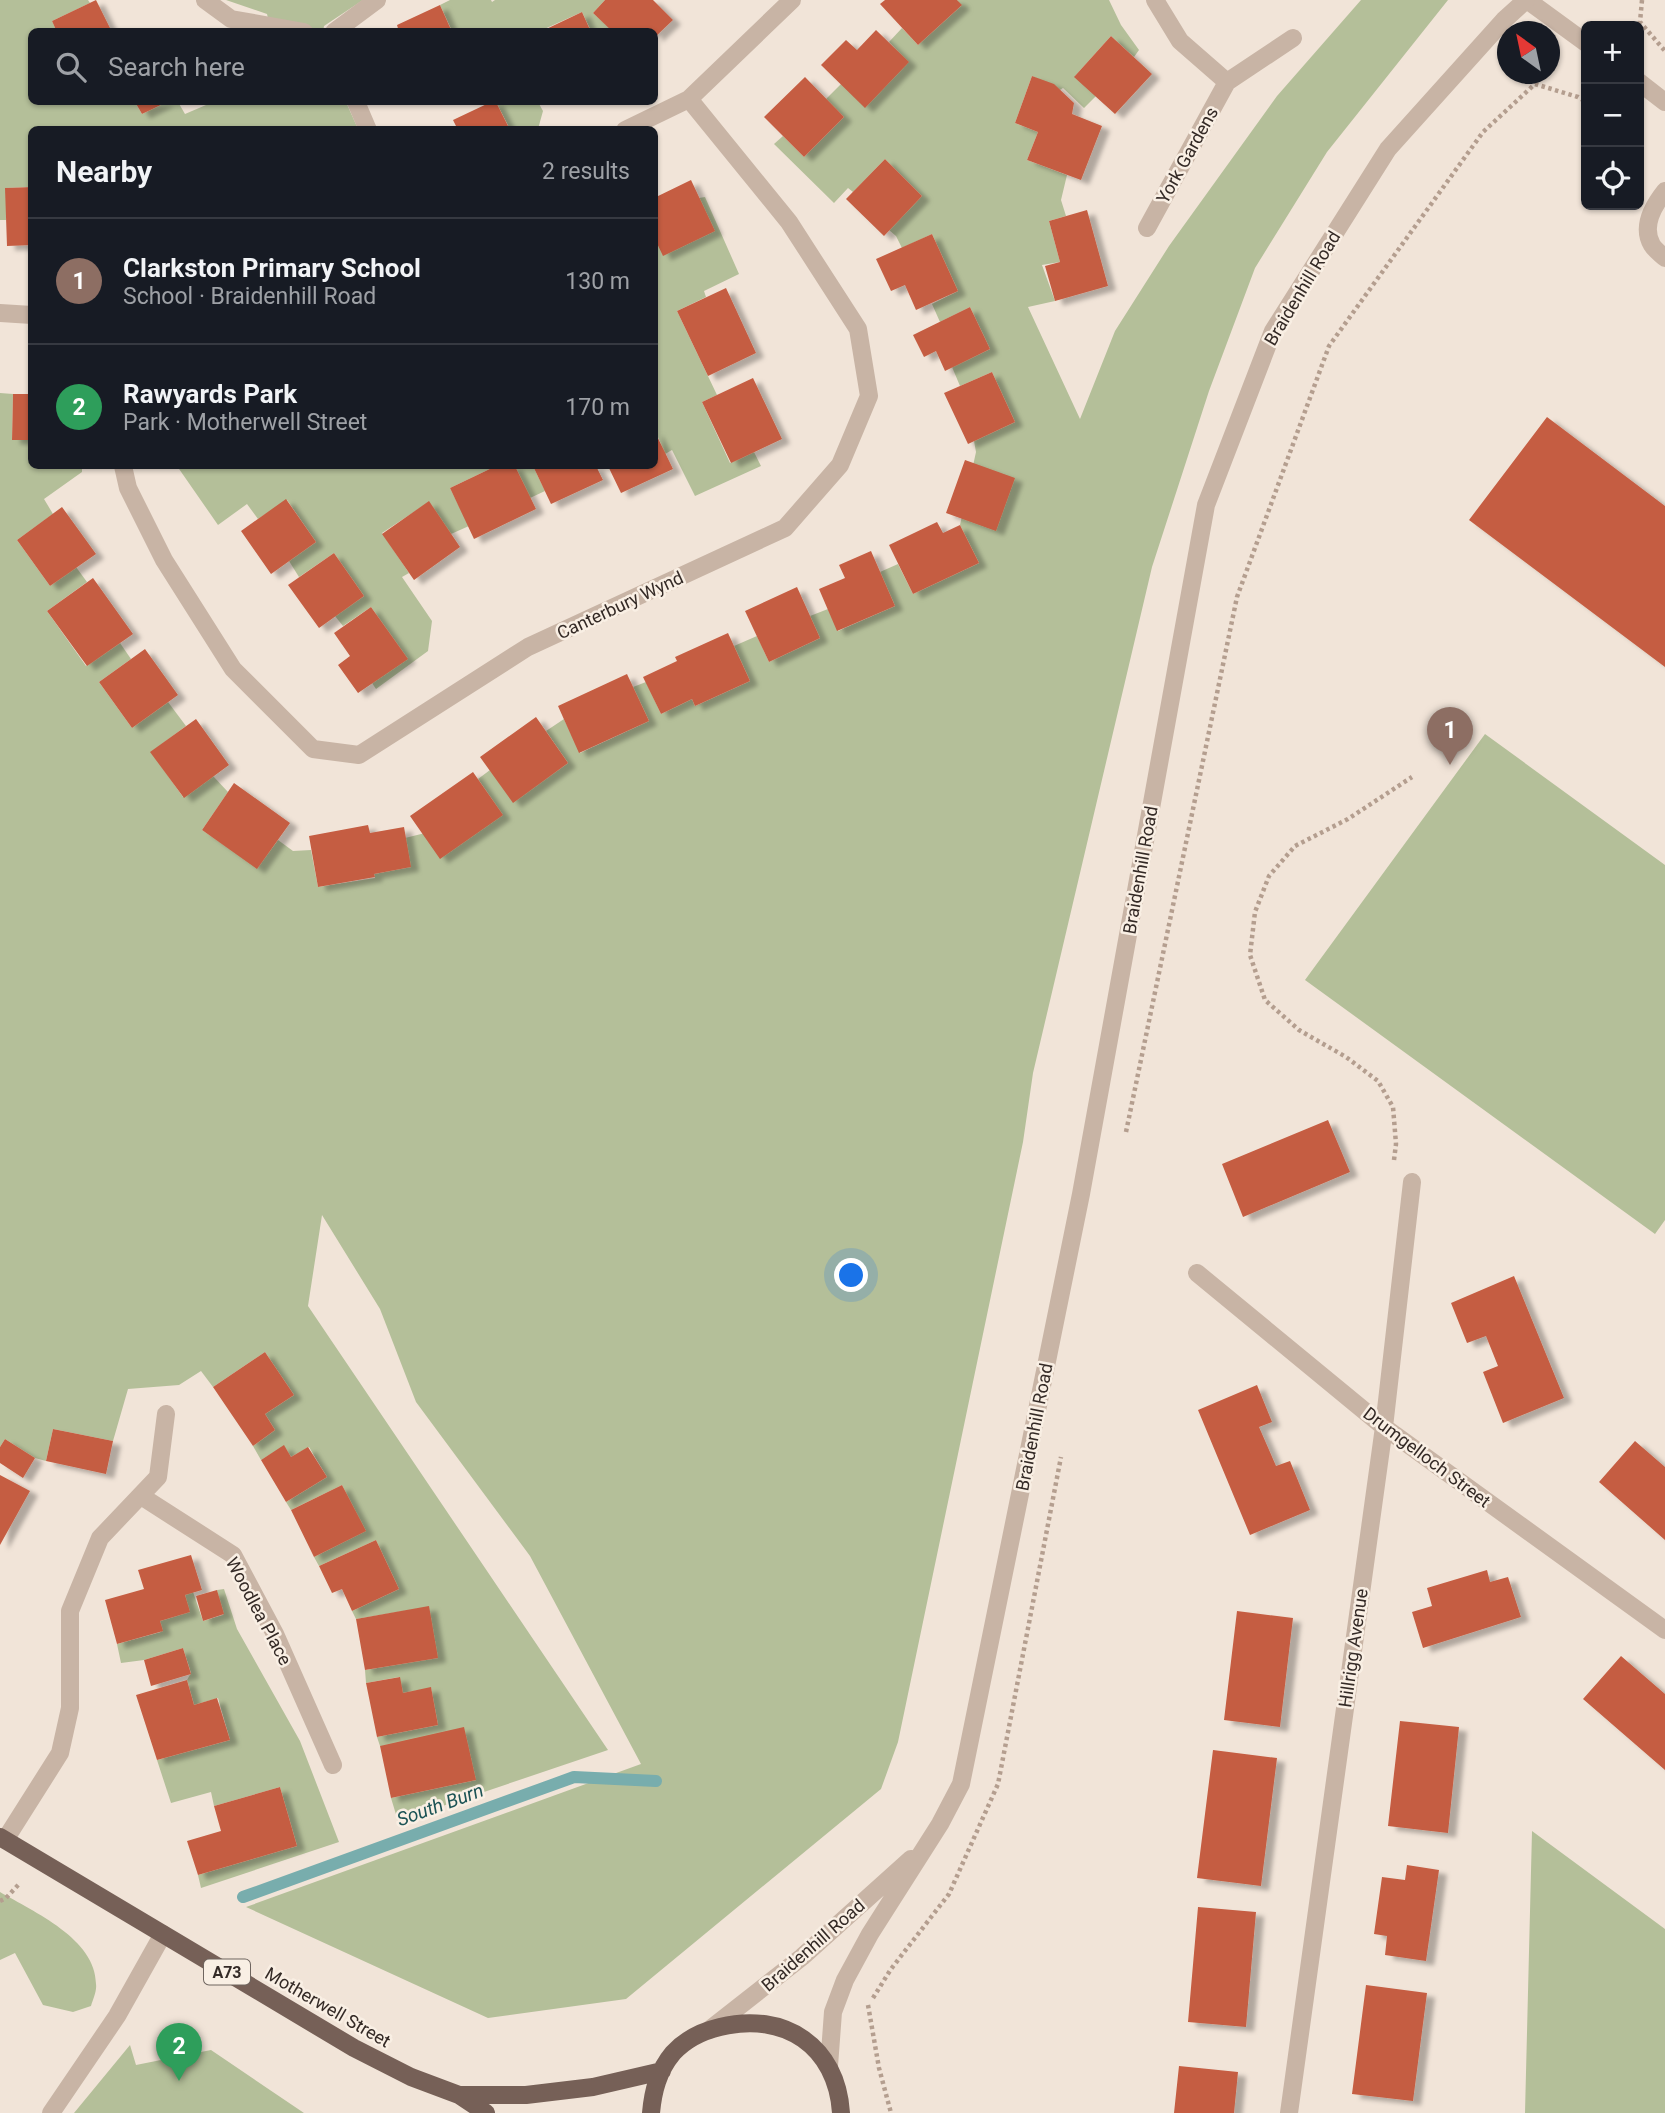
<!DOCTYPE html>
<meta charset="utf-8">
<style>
:root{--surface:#171b24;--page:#20242c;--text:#f1f3f6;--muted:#9ea1a6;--line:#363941;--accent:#91abae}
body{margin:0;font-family:Roboto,sans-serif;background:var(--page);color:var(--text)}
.controls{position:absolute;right:21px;top:21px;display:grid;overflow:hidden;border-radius:10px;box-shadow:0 2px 5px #0004}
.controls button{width:63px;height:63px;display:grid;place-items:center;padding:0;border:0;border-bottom:2px solid var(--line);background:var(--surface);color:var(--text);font:35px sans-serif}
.compass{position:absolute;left:1497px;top:21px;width:63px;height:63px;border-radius:50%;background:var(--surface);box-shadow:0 2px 5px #0004;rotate:327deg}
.you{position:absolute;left:852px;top:1276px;width:24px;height:24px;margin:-18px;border:5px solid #fff;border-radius:50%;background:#1a73e8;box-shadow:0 0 0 10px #1a73e833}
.badge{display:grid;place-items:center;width:46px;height:46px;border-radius:50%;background:var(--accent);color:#fff;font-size:23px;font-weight:700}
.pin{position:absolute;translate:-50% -58px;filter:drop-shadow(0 2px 4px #0008)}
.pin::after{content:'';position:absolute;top:37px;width:24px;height:21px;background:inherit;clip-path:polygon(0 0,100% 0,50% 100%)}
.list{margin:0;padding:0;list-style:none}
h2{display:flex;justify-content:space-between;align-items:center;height:91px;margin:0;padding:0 28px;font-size:30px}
h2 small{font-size:23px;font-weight:400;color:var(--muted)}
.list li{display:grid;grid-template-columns:46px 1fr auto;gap:21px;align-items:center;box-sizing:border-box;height:126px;padding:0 28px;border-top:2px solid var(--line)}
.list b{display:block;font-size:26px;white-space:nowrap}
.list p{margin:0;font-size:23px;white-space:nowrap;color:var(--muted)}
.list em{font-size:23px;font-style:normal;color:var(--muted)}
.icon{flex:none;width:38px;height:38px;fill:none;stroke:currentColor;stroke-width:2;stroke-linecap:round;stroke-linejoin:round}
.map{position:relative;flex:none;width:1665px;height:2113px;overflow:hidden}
.search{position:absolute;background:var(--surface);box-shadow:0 2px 5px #0004;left:28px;top:28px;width:630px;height:77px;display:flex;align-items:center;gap:18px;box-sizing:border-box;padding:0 24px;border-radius:10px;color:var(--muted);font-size:26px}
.panel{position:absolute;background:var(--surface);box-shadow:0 2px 5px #0004;left:28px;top:126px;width:630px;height:343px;border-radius:10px}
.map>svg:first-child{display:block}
</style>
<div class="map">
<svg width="1665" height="2113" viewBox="0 0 1665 2113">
<defs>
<filter id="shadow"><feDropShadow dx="8" dy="4.5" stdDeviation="2" flood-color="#0004"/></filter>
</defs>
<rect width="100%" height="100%" fill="#f1e4d8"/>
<path fill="#b4bf99" d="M0,0H88L90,3L52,21L57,31L32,32V102H135L142,114L167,102H178L185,114L213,102H346L358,129L32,130L31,187L6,188V220H0Z
M226,0H363L324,26L323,32L271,31L267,14Z
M450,0H491L492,2L495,0H605L593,13L613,31H591L582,12L540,31H452L440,5Z
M957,0H1109L1121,25L1139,50L1134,57L1111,36L1075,76L1096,96L1084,108L1063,88L1060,90L1032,76L1015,123L1038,132L1027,160L1067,175L1061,200L1066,216L1049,221L1060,262L1042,265L1055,301L1028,307L1080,419L1115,331L1169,246L1277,96L1361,0H1448L1327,152L1255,268L1209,391L1152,567L1033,1073L1023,1142L898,1742L881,1789L626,1999L488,2018L246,1907L641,1764L530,1556L416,1402L380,1309L322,1215L308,1306L608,1750L398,1821L391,1798L476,1780L380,1746L377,1737L438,1725L431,1688L403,1693L399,1677L366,1683L365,1670L437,1658L428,1607L356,1619L352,1611L399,1589L376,1540L319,1566L314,1557L365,1531L342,1485L291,1510L286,1502L327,1477L309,1447L291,1457L284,1446L261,1460L253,1446L275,1430L265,1414L294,1395L265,1352L213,1387L201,1371L179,1385L128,1389L113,1441L53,1429L46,1461L35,1458L5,1439L0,1447V393L13,394L12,439L31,440L32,466H82V472L44,499L53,514L17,540L50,586L76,567L87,582L47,611L86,666L120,643L131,659L99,682L132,728L168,702L186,726L151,752L183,797L213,776L228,792L202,830L257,868L278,840L293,851L311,850L318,887L375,878L374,874L410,867L405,838L502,814L478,779L490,770L513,802L568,763L546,731L564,719L580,753L649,721L633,687L646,682L661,714L692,699L695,706L750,681L734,646L757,636L769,662L820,638L810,616L828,609L838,631L895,606L880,572L898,564L913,594L979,563L960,525L976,452L974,441L1015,422L992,372L960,386L952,367L990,349L970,307L940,322L932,304L958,291L932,234L902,248L896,236L889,230L922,196L885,159L853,192L848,188L834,203L774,144L783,136L804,157L844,117L826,99L841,84L908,62L889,42L902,28L918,45L961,6Z
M496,102H538L543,111L538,129H510Z
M705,197L739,274L704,291L706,297L677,311L717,395L702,402L730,463L754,452L761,466L695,496L672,450L665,454L655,430L654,237L699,198Z
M177,466H496L450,488L469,526L451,534L429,502L382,533L409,573L402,577L432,621L428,651L376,689L372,683L407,658L371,607L343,626L335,616L364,596L334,553L299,577L289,561L316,542L287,500L258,519L247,504L218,525Z
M515,466H533L545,491L530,498Z
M1485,734L1665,865V1220L1655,1234L1305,980Z
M224,1589L237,1629L300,1741L339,1842L201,1888L198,1875L297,1846L280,1787L214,1806L211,1792L171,1803L157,1760L230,1740L218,1698L194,1705L187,1680L191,1673L183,1648L144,1660L121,1663L117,1644L161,1632L160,1621L189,1612L185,1595L193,1592L203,1621L223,1615L217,1590Z
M1532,1831L1665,1929V2113H1525Z
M0,1892C34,1912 96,1939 96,1984C97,1991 93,1999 91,2006L73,2012L43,2005L15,1953L0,1960Z
M130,2045L136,2065L211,2050L304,2113H74Z"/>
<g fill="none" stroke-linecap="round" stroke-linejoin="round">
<path stroke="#78adad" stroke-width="12" d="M243,1897L574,1777L656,1781"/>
</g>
<path fill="#c55d42" filter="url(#shadow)" d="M96,0L112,32H57L52,21Z
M605,0H653L673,20L654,38V32H613L593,13Z
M885,0H957L962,5L918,45L880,4Z
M440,5L452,32H399L397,25Z
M582,12L591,32H540Z
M876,30L909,62L865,108L821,65L846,40L857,50Z
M1111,36L1152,74L1115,114L1074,77Z
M1032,76L1054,84L1074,103L1072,114L1102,126L1081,180L1027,160L1038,132L1015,123Z
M805,77L844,117L804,157L764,117Z
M135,102H167L142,114Z
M491,102H496L510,130H458L453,120Z
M885,159L922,196L884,236L846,199Z
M691,180L715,231L663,256L654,237V198Z
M32,187V245L7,246L5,188Z
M1087,210L1108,286L1055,301L1045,266L1060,262L1049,221Z
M932,234L958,291L916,310L905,285L891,291L876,259Z
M726,288L756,353L708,376L677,311Z
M970,307L990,349L945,371L936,351L924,357L913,335Z
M992,372L1015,422L968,444L944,393Z
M753,378L782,439L731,463L702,402Z
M13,394H32V440H12Z
M1547,417L1665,506V667L1469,520Z
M654,430L673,469L621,493L608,466H654Z
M965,460L1015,478L996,531L946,513Z
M496,466H515L536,509L474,539L450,488Z
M533,466H596L603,480L551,504Z
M286,499L316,542L271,574L241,531Z
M429,501L460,547L414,580L382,534Z
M62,507L96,554L50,586L17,540Z
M937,522L943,533L960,525L979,563L913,594L889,545Z
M871,551L895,606L837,631L819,589L845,578L839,565Z
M334,553L364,596L319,628L288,585Z
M93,578L133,634L87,666L47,611Z
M797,587L820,638L769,662L745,611Z
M371,607L408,659L358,693L338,665L350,656L334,633Z
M728,633L750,681L695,706L692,699L661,714L643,677L677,661L675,657Z
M145,649L178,695L132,728L99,682Z
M627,674L649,721L579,753L558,706Z
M536,717L568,763L513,803L480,757Z
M196,719L229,765L184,798L150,752Z
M473,772L503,815L440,859L410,816Z
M234,783L290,823L257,869L202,830Z
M368,825L370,833L404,827L411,867L374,874L375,877L318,887L309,836Z
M1328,1120L1350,1172L1243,1217L1222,1164Z
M1514,1276L1564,1398L1503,1423L1483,1372L1498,1366L1486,1336L1467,1343L1451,1303Z
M265,1352L294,1395L265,1414L275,1430L253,1446L213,1387Z
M1257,1385L1272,1422L1259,1427L1276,1466L1290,1461L1310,1510L1250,1535L1198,1410Z
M53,1429L113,1441L106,1474L46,1461Z
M5,1439L35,1458L23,1478L0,1463V1447Z
M1635,1441L1665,1467V1540L1599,1482Z
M284,1445L291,1457L308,1447L327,1477L286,1502L261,1460Z
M0,1475L30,1491L0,1545Z
M342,1485L366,1531L314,1557L291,1510Z
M376,1540L399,1589L352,1611L342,1589L332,1593L319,1566Z
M191,1555L202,1590L185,1595L190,1612L160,1621L163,1631L117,1644L105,1600L144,1589L138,1570Z
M1487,1570L1490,1582L1508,1577L1521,1617L1423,1648L1412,1612L1432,1606L1427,1588Z
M217,1590L224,1614L203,1621L196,1596Z
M429,1606L438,1658L365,1670L356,1619Z
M1237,1611L1293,1618L1280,1727L1224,1720Z
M183,1648L191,1674L151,1686L144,1660Z
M1621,1656L1665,1694V1770L1583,1699Z
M400,1677L403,1693L431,1687L438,1725L377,1737L366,1683Z
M187,1680L194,1705L217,1698L230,1740L157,1760L136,1695Z
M1400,1721L1459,1727L1448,1833L1388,1826Z
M464,1727L476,1780L391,1798L380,1746Z
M1213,1750L1277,1758L1261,1886L1197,1878Z
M280,1787L297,1846L198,1875L187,1841L221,1831L214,1806Z
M1407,1865L1439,1870L1426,1961L1385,1955L1387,1936L1374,1934L1382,1877L1405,1880Z
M1198,1907L1256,1912L1246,2027L1188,2022Z
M1366,1985L1427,1993L1413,2101L1352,2094Z
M1179,2066L1238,2072L1234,2113H1174Z"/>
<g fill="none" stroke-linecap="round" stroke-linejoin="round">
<path stroke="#b49e8f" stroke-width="4.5" stroke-dasharray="3.5 3.5" stroke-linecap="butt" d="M1642,0L1640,22L1665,51
M1126,1132L1237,597L1329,346L1483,132L1535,84L1578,97L1586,102
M1394,1160L1396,1144L1393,1107L1378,1081L1346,1057L1299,1030L1265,1000L1250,955L1255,912L1269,876L1295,846L1348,819L1412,777
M0,1901L6,1898L20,1883
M873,1998L891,1969L949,1894L998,1784L1061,1457
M868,2005L879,2068L891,2113"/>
<path stroke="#c8b4a5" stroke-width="18" d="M1665,191C1653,206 1641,226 1652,245C1655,250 1661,254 1665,258
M51,2113L117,2016L163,1934"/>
<path stroke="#c8b4a5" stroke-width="18" d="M205,0L231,19L304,32
M1155,0L1180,41L1227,82
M1527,0L1586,43
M334,32L377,0
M1639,82L1665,102
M356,102L368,130
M625,130L689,99L792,0
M1147,228L1227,82L1293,38
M0,313L32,315
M123,466L128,488L164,560L233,669L313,749L359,755L528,647L785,528L840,465L869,396L858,329L789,222L689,99
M1197,1273L1384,1427L1665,1630
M141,1496L233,1555L275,1634L333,1765
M5,1840L60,1753L70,1708V1611L100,1538L158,1477L166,1414
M1289,2113L1384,1427L1412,1182"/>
<path stroke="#c8b4a5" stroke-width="18" d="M709,2030L802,1957L911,1859
M829,2066L833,2012L845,1980L870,1934L940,1824L961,1784L1081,1194L1206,505L1273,331L1388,149L1504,20L1526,0"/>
<path stroke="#766057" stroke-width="18" d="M0,1837L354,2048L411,2077L459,2095L486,2113
M459,2095H526L593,2087L662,2071
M651,2113C653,2091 658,2071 673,2053C685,2040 703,2031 720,2027C784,2011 837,2046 841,2113"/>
</g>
<g text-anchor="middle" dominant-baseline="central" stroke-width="5" stroke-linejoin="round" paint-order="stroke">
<rect fill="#f9efe4" stroke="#6f655f" stroke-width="2" x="204" y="1959.5" width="46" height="25" rx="5"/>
<g font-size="16" font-weight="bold" fill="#342a26">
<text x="227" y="1972">A73</text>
</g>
<g font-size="18" fill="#342a26" stroke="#f9efe4">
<text transform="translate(1187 155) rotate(-61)">York Gardens</text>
<text transform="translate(1302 288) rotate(-59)">Braidenhill Road</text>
<text transform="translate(620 605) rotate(-25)">Canterbury Wynd</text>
<text transform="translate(1140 870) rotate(-80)">Braidenhill Road</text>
<text transform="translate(1034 1427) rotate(-79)">Braidenhill Road</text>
<text transform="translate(1427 1457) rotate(37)">Drumgelloch Street</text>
<text transform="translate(259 1611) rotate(62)">Woodlea Place</text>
<text transform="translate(1353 1648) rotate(-82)">Hillrigg Avenue</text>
<text transform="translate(813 1945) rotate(-41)">Braidenhill Road</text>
<text transform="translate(328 2007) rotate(30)">Motherwell Street</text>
</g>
<g font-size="19" font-style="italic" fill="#1c5355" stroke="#f9efe4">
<text transform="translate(440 1805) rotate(-20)">South Burn</text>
</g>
</g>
</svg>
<div class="controls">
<button>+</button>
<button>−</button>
<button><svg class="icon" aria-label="locate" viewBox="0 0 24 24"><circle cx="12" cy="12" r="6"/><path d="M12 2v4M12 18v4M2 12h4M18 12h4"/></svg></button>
</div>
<svg class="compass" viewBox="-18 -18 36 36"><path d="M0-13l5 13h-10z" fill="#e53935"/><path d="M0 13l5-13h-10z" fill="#9ea1a6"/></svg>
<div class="you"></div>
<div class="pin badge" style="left:1450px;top:765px;background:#8d6e63">1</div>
<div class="pin badge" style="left:179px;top:2081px;background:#2e9e5b">2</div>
<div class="search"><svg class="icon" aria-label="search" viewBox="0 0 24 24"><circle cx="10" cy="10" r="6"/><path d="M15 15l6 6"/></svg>Search here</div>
<section class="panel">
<h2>Nearby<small>2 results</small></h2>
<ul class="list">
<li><span class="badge" style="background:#8d6e63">1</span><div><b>Clarkston Primary School</b><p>School · Braidenhill Road</p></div><em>130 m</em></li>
<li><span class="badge" style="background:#2e9e5b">2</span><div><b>Rawyards Park</b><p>Park · Motherwell Street</p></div><em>170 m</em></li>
</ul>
</section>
</div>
